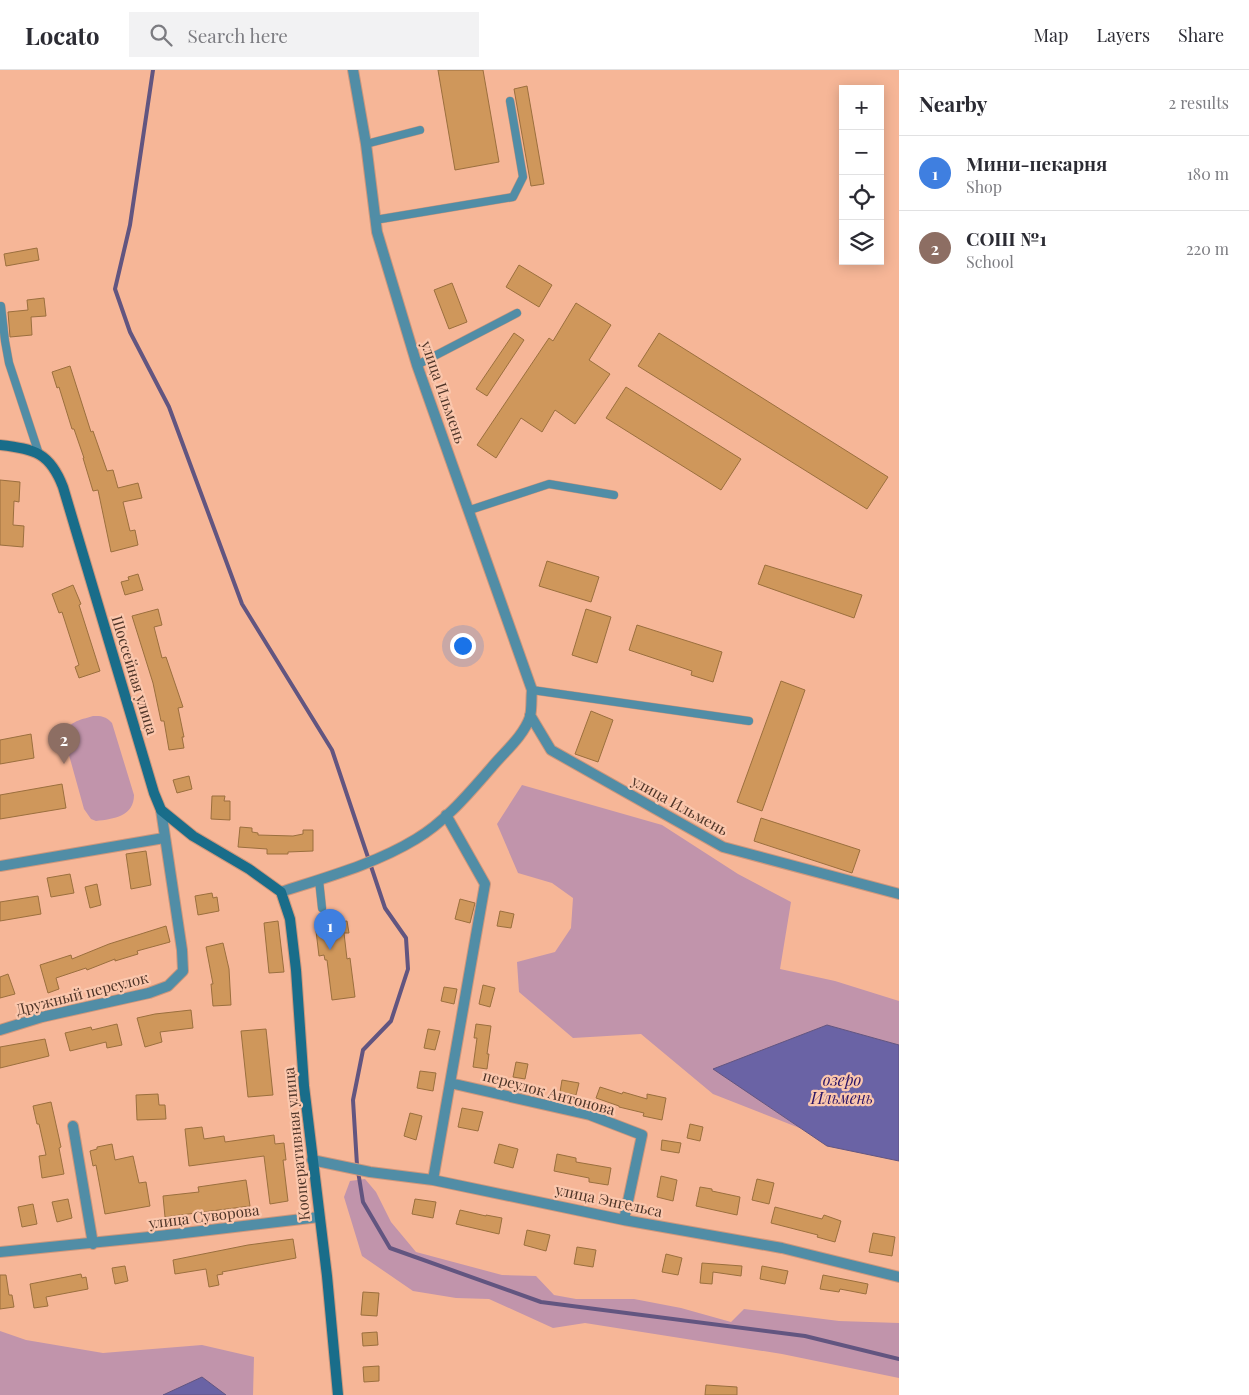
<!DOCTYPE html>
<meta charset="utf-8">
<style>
:root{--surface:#fff;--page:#f2f2f3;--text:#2b2b33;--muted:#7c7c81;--line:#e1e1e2;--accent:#7c3aed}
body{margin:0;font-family:"Playfair Display",serif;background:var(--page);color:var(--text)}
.controls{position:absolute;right:15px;top:15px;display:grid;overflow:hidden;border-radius:0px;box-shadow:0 2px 12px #0003}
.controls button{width:45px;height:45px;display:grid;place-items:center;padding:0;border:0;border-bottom:1px solid var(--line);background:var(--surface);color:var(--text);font:25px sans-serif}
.you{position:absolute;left:462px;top:575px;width:18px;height:18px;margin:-12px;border:4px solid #fff;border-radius:50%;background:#1a73e8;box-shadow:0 0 0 8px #1a73e833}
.badge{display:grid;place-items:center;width:32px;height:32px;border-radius:50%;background:var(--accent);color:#fff;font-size:16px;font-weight:700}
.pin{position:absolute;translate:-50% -41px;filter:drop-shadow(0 1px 2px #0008)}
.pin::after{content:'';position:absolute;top:26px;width:18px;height:15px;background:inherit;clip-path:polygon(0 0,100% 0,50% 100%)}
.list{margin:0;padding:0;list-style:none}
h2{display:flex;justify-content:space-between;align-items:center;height:65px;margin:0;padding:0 20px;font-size:21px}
h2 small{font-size:16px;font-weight:400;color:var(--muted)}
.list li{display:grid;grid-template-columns:32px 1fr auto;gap:15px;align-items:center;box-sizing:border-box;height:75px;padding:0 20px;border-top:1px solid var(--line)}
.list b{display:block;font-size:19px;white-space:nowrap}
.list p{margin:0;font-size:16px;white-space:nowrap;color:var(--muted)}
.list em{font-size:16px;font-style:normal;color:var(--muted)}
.icon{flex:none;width:28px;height:28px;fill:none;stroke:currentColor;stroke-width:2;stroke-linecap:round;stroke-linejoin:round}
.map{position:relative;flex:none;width:899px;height:1325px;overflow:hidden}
header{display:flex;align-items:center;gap:30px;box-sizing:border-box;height:70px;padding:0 25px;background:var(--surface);border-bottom:1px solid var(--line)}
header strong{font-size:24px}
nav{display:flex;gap:28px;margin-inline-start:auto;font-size:18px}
.search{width:350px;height:45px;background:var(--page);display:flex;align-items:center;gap:12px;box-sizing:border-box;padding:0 18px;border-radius:0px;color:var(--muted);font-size:19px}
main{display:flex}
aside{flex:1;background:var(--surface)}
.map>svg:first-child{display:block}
</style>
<header>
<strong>Locato</strong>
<div class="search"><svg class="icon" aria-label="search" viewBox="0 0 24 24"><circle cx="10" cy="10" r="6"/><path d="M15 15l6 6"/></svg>Search here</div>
<nav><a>Map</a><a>Layers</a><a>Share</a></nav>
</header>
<main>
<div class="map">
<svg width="899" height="1325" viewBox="0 0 899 1325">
<rect width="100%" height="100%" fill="#f6b697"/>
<path fill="#c194ab" d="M93,646C101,646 106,646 112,653L134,725C134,746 114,749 96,751L91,749L84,739L64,667C66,652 80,650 93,646Z
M522,715L662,755L738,804L791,832L780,899L835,911L899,931V975L827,955L714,999L802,1059L713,1024L641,964L573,968L519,922L517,892L555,882L571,858L573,828L552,813L518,803L497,754Z
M365,1109L376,1122L391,1152L416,1182L502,1205L536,1206L554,1225L576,1229H634L681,1238L731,1252L744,1239L839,1251L899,1253V1308L782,1284L585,1253L553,1258L489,1229L456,1228L413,1221L362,1186L344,1127L350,1111Z
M0,1261L26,1270L103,1283L202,1275L254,1287L253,1325H0Z"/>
<path fill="#6a63a5" stroke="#625580" d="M827,955L899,975V1091L827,1076L713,999Z
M202,1307L226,1325H163Z"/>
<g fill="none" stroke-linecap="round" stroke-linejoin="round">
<path stroke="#625580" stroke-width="4" d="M153,0L130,155L115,219L130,262L169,337L242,534L332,680L385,838L406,868L408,899L391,951L363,980L353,1030L357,1095L363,1132L390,1178L541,1232L805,1266L899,1289"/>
</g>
<path fill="#cf975b" stroke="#9b6f3e" d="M438,0H483L499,92L455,100Z
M527,16L544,114L531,116L514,19Z
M37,178L39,190L6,196L4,184Z
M519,195L552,215L539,237L506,217Z
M452,213L467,252L449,259L434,220Z
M44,228L46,246L31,247L32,265L10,267L8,242L28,240L27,230Z
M576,233L611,255L589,290L610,304L575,354L555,340L542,362L521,348L496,388L477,375L549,268L553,271Z
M514,263L524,270L487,326L476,319Z
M659,263L888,407L867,439L638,296Z
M70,296L91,362L93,361L107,401L113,400L118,418L138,413L142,428L123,432L130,461L135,460L138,475L111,482L98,420L93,421L83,388H84L74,359H72L59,317L57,318L52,302Z
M626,317L741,389L721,420L606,348Z
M0,410L20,412L19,432L14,431L13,455L24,456L23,477L0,475Z
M547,491L599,507L591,532L539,516Z
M765,495L862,525L854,548L758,514Z
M138,504L143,520L125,525L121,512L129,510L128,507Z
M73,515L81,534L79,535L100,601L79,608L75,597L79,595L62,542L59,543L52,524Z
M158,539L162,555L154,557L162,588L166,587L183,637L178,638L184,667H182L184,678L169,680L164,651H161L153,613L132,546Z
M586,539L611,547L597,593L572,585Z
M637,555L722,582L713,612L691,605L692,601L629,580Z
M781,611L805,620L762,741L737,732Z
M591,641L613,650L598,692L575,684Z
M31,664L34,688L0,694V670Z
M189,706L192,719L177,723L173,710Z
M62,714L66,738L0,749V725Z
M212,726H225L224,731H230V750L211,749Z
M761,748L860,780L852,803L754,771Z
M240,757L252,758V762L258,763V765L293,766L303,764V760H313V781L288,782V784H267V779L238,777Z
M146,781L151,815L131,819L126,784Z
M70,804L74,823L51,827L47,808Z
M97,814L101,835L90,838L85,817Z
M212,823L213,828L217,827L219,841L198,845L195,826Z
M38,826L41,844L0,851V832Z
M460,829L475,833L470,853L455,849Z
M500,841L514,844L511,858L497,856Z
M278,851L284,902L269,903L264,853Z
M347,851L349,863H344L347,889L350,888L355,927L332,930L327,890H325L324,885L319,886L316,861L326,860L325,854Z
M166,856L170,872L137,881L138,884L115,891V889L87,900L86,898L56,908L59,919L48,923L40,895L71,885L72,889L109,874Z
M223,873L229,899L231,935L213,936L211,914H213L206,877Z
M8,904L15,924L0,928V907Z
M483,915L495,918L490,937L479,934Z
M444,917L457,919L454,934L441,931Z
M191,940L193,958L160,962L162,972L145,977L137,948L155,944Z
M117,954L122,975L107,978L106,972L70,981L65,963L91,957L92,960Z
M476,954L491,956L487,984H489L487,999L473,997L477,968H474Z
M266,959L273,1025L248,1027L241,961Z
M428,959L440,961L435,980L424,978Z
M45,969L49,986L0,998V977Z
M516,992L528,994L525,1009L513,1007Z
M420,1001L436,1003L433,1021L417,1018Z
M562,1010L579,1013L576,1025L560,1022Z
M600,1017L622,1024L623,1022L647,1029V1024L666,1028L662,1050L643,1046L644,1043L619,1037V1036L596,1028Z
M158,1024L159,1035H165L166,1049L137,1050L136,1025Z
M51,1032L61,1077L59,1078L64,1104L42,1108L39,1086L46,1085L39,1054H37L33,1036Z
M462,1038L483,1042L478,1061L458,1057Z
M410,1043L422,1046L416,1070L404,1066Z
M690,1054L703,1057L700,1071L687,1068Z
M202,1057L204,1069L224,1066L225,1072L274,1065L275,1074L284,1073L286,1090H283L288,1131L270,1134L264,1086L189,1096L185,1059Z
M662,1070L681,1073L679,1083L661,1080Z
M112,1074L115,1090L133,1086L139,1113L146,1112L150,1136L105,1144L96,1095L93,1096L90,1081L97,1079V1077Z
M499,1074L518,1079L513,1098L494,1093Z
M557,1084L576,1088V1092L611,1098L608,1115L589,1112V1108L554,1101Z
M661,1106L677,1110L673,1131L657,1127Z
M757,1109L774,1113L769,1134L752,1130Z
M246,1110L250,1136L165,1147L163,1126L199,1122L198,1117Z
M700,1117L712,1119V1121L740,1127L737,1145L696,1136Z
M68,1129L72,1148L57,1152L52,1132Z
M415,1129L436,1132L433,1148L412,1144Z
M33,1134L37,1154L22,1157L18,1137Z
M775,1137L822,1149L824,1145L841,1151L835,1172L817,1167L818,1165L771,1153Z
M460,1140L486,1146V1145L502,1148L499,1164L456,1154Z
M527,1160L550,1165L546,1181L524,1175Z
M873,1163L895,1167L892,1186L869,1182Z
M293,1169L296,1188L222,1202L223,1204L217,1205L219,1215L209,1217L206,1199L175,1204L173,1190L248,1175Z
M577,1177L596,1180L593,1197L574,1194Z
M666,1184L682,1188L678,1205L662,1202Z
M702,1193L742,1196L741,1206L713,1202L712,1214L700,1213Z
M125,1196L128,1211L115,1214L112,1198Z
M762,1196L788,1201L785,1214L760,1209Z
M81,1204L82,1208L86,1207L88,1219L46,1227L48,1236L34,1238L30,1214Z
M0,1205H6L9,1225H12L14,1237L0,1239Z
M823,1205L868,1214L866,1224L840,1219L839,1222L820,1219Z
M363,1222L379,1223L377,1246L361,1245Z
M377,1262L378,1275L363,1276L362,1263Z
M379,1296V1311L364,1312L363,1297Z
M706,1315L737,1317V1325H705Z"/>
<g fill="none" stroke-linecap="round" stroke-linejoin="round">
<defs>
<path id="lane" d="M366,74L420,60
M375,150L513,127L523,107L510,31
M1,236L5,271L9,293L39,384
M417,295L517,243
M470,440L549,414L614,425
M532,620L749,651
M319,810L322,838"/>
<path id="street" d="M530,645L551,680L723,777L899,824
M0,796L164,768
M281,822C327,807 375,794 416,769C445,752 469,723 491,698C504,682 523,667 530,647C532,639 531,628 532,620L417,295L377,162L366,74L353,0
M0,960L42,947L149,923L168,916L183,901L182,880L161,740
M450,1013L590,1045L642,1065L624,1150
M73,1056L93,1174
M312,1090L370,1102L433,1110L624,1150L782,1178L899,1207
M433,1110L485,814L446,745
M0,1182L159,1166L319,1147"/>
<path id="secondary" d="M0,375C35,379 50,383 63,417L154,723L161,740L193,766L249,799L281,822L290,849L296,900L304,1016L327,1206L338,1325"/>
</defs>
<use href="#lane" stroke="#ce977c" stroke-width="9"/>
<use href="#street" stroke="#ce977c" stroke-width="12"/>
<use href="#secondary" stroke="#ce977c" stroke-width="12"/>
<use href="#lane" stroke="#518da6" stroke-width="8"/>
<use href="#street" stroke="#518da6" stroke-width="10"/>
<use href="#secondary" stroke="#196d8a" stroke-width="10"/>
</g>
<g text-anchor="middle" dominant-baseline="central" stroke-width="4.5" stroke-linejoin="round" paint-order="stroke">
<g font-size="15" fill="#4f3528" stroke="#fbc7ad">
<text transform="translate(444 322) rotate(71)">улица Ильмень</text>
<text transform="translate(135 605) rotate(73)">Шоссейная улица</text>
<text transform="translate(680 735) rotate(29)">улица Ильмень</text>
<text transform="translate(82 923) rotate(-14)">Дружный переулок</text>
<text transform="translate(549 1022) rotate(15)">переулок Антонова</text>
<text transform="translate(296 1074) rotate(-96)">Кооперативная улица</text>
<text transform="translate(609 1130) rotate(12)">улица Энгельса</text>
<text transform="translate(204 1146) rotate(-7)">улица Суворова</text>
</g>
<g font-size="16" font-style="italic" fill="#2a1466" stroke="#fbc7ad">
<text x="842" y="1009">озеро<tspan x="842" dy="18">Ильмень</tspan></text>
</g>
</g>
</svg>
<div class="controls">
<button>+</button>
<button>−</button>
<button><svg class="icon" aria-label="locate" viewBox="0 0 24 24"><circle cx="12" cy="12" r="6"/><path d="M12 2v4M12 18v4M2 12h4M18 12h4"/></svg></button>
<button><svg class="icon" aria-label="layers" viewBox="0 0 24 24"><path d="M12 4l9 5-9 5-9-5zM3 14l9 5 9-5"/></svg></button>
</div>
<div class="you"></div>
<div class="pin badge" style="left:330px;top:880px;background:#3f7fe0">1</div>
<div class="pin badge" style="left:64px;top:694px;background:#8d6e63">2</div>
</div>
<aside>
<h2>Nearby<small>2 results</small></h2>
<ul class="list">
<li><span class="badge" style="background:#3f7fe0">1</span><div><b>Мини-пекарня</b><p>Shop</p></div><em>180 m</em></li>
<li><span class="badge" style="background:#8d6e63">2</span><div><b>СОШ №1</b><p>School</p></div><em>220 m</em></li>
</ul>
</aside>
</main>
